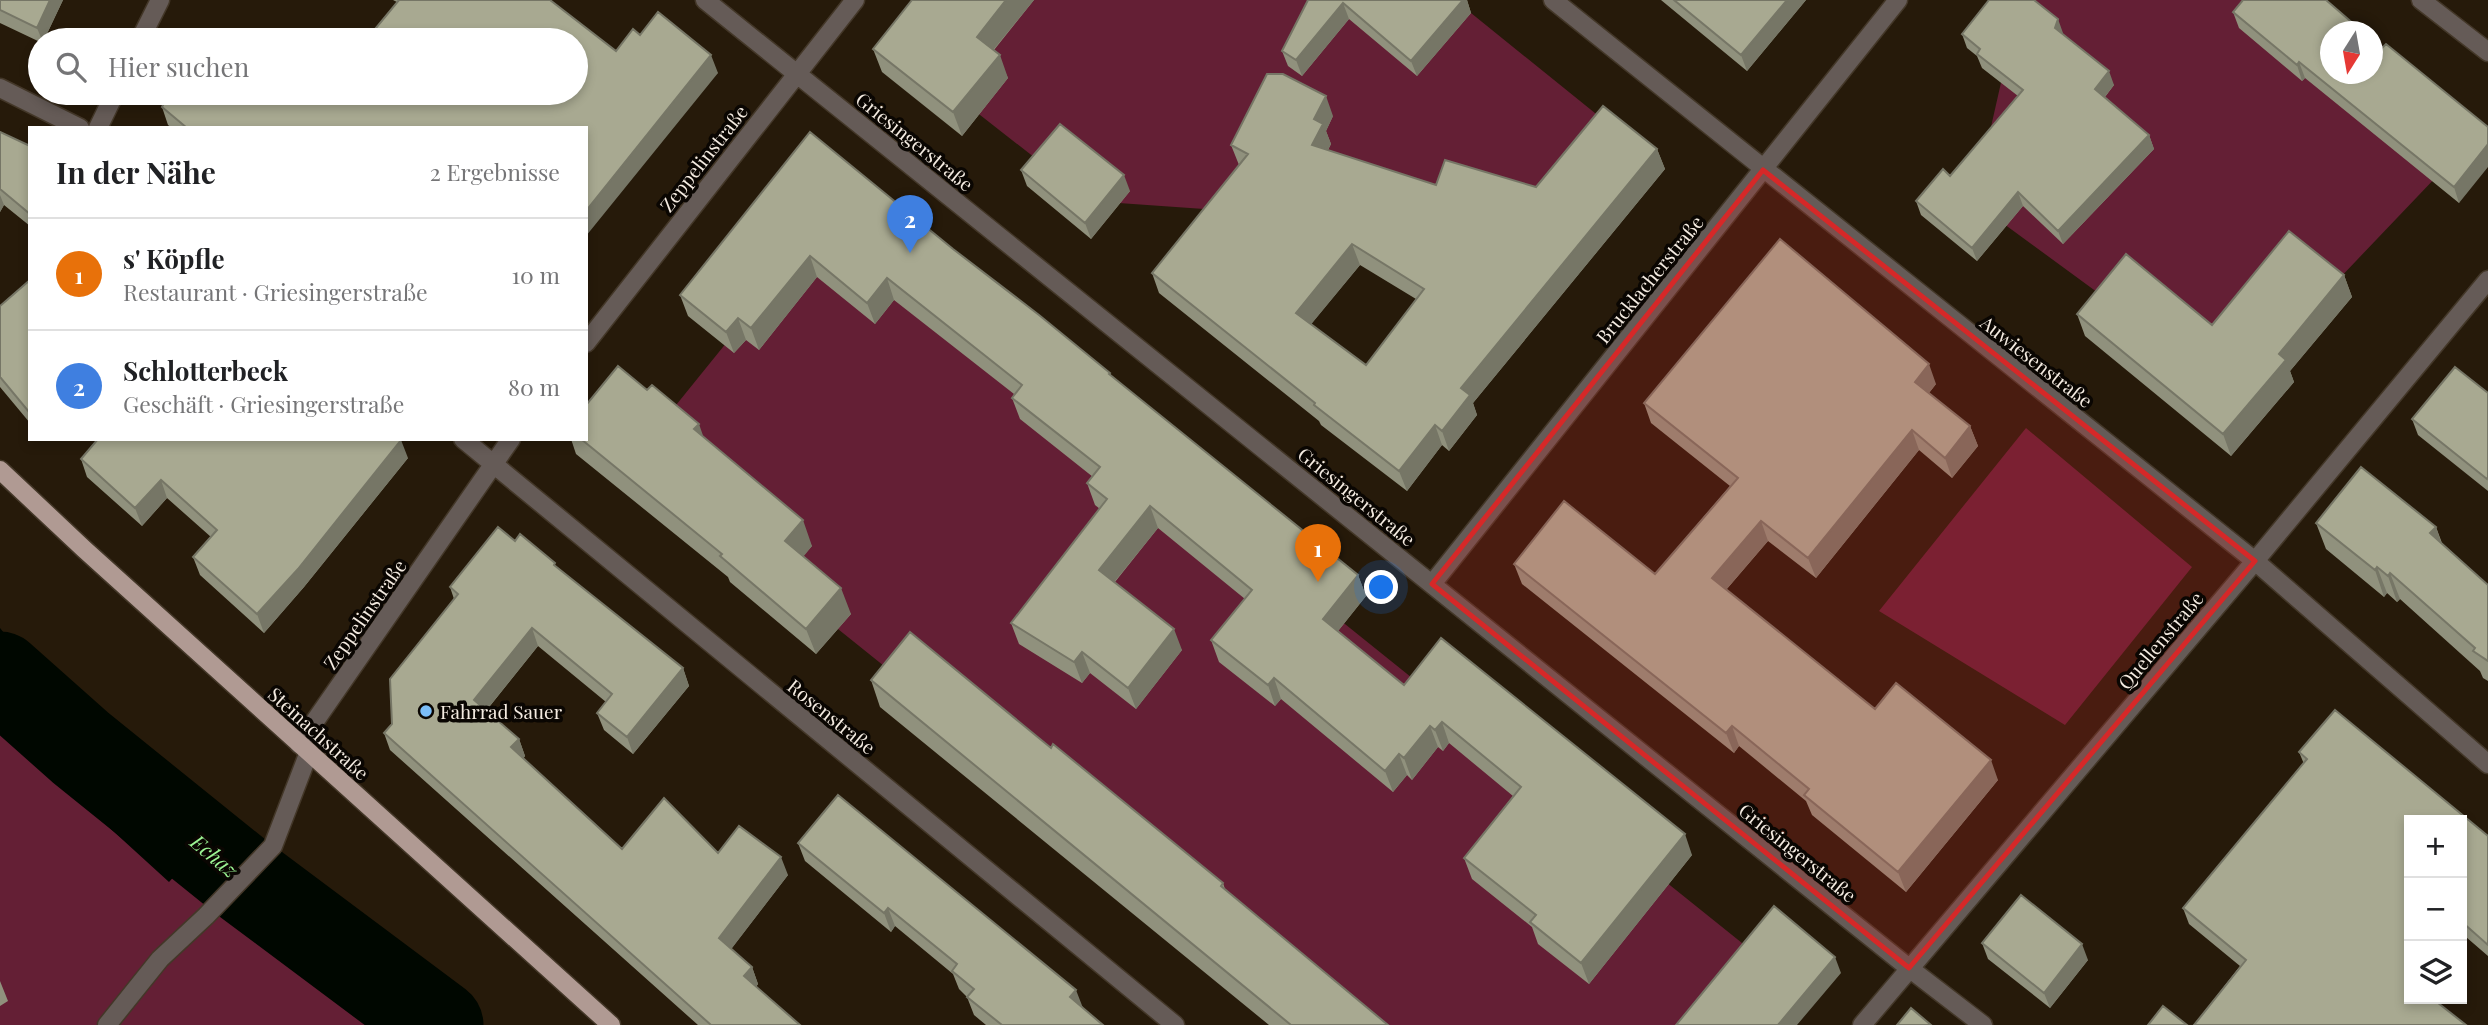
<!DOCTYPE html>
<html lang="de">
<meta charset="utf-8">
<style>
:root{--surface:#fff;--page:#f2f2f2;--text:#202124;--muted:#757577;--line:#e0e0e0;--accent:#496883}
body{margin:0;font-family:"Playfair Display",serif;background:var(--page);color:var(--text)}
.controls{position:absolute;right:21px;bottom:21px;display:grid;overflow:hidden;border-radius:0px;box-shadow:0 4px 10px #0003}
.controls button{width:63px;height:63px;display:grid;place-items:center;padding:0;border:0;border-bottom:2px solid var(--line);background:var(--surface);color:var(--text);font:35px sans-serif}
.compass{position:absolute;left:2320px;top:21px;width:63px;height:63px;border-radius:50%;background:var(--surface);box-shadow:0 4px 10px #0003;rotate:191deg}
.you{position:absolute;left:1382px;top:588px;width:24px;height:24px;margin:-18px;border:5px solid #fff;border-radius:50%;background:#1a73e8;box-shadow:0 0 0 10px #1a73e833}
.badge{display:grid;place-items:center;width:46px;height:46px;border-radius:50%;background:var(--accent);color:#fff;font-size:23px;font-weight:700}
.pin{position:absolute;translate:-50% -58px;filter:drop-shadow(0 2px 4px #0008)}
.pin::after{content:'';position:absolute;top:37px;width:24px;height:21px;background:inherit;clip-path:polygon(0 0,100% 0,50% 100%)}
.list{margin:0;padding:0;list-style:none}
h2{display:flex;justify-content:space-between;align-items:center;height:91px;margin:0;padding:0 28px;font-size:30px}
h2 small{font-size:23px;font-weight:400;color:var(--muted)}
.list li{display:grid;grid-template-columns:46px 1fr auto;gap:21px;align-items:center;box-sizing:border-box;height:112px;padding:0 28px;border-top:2px solid var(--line)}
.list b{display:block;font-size:26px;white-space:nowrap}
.list p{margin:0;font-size:23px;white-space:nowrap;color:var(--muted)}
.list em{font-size:23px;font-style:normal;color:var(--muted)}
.icon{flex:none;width:38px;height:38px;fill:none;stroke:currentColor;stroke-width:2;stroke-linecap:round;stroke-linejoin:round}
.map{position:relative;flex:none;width:2488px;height:1025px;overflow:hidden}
.search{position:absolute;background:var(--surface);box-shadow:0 4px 10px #0003;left:28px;top:28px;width:560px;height:77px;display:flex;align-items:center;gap:18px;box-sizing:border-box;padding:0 24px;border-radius:38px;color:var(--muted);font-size:26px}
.panel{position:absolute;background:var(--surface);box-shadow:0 4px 10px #0003;left:28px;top:126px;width:560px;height:315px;border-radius:0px}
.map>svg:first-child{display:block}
</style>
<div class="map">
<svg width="2488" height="1025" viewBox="0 0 2488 1025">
<rect width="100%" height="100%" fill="#261a0a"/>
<path fill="#641f35" d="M965,0H1360L1410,42L1471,13L1611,126L1582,219L1376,221L1090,201L915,64Z
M2035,0H2257L2330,74L2459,153L2232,391L1974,202L2012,34Z
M832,212L1783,976L1744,1025H1331L630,462Z
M2026,428L2192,567L2065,725L1879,611Z
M0,660L77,752L234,884L429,1025H0Z"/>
<path fill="#000700" d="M0,628L70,715L211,836L169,882L0,728Z"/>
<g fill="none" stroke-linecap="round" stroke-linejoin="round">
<path stroke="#000700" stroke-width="89" d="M0,676L81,748L241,877L439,1025"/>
<defs>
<path id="minor" d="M705,0L1909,968L1983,1025
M1553,0L2255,561L2488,764
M2421,0L2488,52
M140,40L160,0
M0,88L80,128
M98,128L115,93
M586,343L855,0
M463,439L1175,1025
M1432,584L1898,0
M299,744L511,439
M107,1025L160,959L206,916L273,846L309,752
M1862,1025L2255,561L2488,280"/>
<path id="major" d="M0,470L84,549L611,1025"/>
</defs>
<use href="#minor" stroke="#433728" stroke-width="21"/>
<use href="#major" stroke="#433728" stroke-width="21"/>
<use href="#minor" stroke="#655b57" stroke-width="18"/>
<use href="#major" stroke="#b09a93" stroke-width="18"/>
</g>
<path fill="#90917d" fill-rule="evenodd" d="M0,0H63L44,40H40V42L0,23Z
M393,0H550L616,51L640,35L718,73L586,128H172L168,125L162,107L576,93Z
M912,0H1034L994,50L1008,78L962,136L882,72L873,49Z
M1308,0H1467L1471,13L1417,76L1349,19L1302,76L1288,66L1282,51Z
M1661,0H1806L1747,71Z
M2233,12L2382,48L2488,127L2459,203L2305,78L2302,81L2239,28Z
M2063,33L2062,34L2114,85L2105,97L2149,135L2154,149L2063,244L2023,206L1977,261L1921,215L1916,201L1950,176L2018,96L1982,68L1977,56L1967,48L1962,34Z
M1333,116L1326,131L1331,144L1328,150L1436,185L1536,187L1657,149L1665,169L1473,403L1477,415L1449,451L1442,445L1407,491L1321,425L1319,421L1159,293L1152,273L1239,165L1231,145ZM1360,265L1416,299L1366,365L1311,324Z
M0,132L30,146V226L4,205L0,212Z
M810,132L953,249L1110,373L1111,376L1358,575L1366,596L1338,631L1404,685L1692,855L1589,984L1538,944L1532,927L1472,879L1464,858L1513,796L1449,743L1443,751L1438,747L1412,780L1407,775L1393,792L1281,699L1275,706L1219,662L1211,640L1245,599L1158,528L1115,582L1182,650L1136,709L1090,673L1082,683L1019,644L1011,623L1100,509L1095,505L1087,483L1093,477L1020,419L1012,398L1014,394L894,300L875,324L817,277L759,350L746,340L734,353L688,316L680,295Z
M1021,170L1130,191L1091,239L1027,186Z
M2344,275L2352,297L2290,371L2294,382L2231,456L2085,336L2077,314L2212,325Z
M30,280V423L0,387V306Z
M1936,384L1929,393L1970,426L1978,446L1952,478L1919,450L1816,578L1768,541L1726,590L1875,709L1998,780L1906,892L1812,815L1806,801L1739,746L1734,753L1522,584L1514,564L1655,574L1730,486L1651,423L1644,403Z
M647,390L703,437L812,546L803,556L851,614L816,654L730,582L728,577L576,454L571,439H586Z
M2488,393V491L2418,435L2412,419Z
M408,458L304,587L264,633L200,575L193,557L211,537L167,498L142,526L87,477L81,459Z
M2316,523L2436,527L2442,543L2488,585V681L2483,678L2480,671L2400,599L2397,602L2387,593L2384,597L2326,549Z
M515,541L557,567L683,668L689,686L633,754L604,730L597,713L606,702L538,646L486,711L519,739L525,756L523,759L622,849L718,853L788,875L731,949L752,967L758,984L756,987L800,1025H698L390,750L384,733L392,724L454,599L450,587Z
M871,680L1223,883L1225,889L1388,1025H1269L880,707Z
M2335,710L2488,836V956L2466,937L2462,942V820H2409V999H2433L2466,1025H2194L2240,966L2189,924L2183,908L2304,764L2299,752Z
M798,843L1082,1007L1103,1025H986L974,1015L967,997L959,989L953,974L895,926L891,932L805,861Z
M1982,943L2088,960L2050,1008L1988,959Z
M0,981L8,1001L0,1006Z"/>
<path fill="#767666" d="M50,0H63L44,40H42L37,28Z
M1006,0H1034L985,60L977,37Z
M1463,0H1467L1471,13L1417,76L1411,61Z
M1787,0H1806L1747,71L1741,55Z
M1343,3L1349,19L1302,76L1296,60Z
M2058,19L2063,33L2060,41L2055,28Z
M711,55L718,73L586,236V211Z
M1000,55L1008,78L962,136L953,112Z
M2299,62L2305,78L2302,81L2297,65Z
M2109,71L2114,85L2100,103L2095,89Z
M1326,96L1333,116L1326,131L1331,144L1320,165L1312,145L1314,119Z
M2149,135L2154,149L2063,244L2058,231Z
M2488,144V167L2459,203L2454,187Z
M1657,149L1665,169L1473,403L1477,415L1449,451L1442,431L1461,388Z
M1124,175L1130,191L1091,239L1085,223Z
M2018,192L2023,206L1977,261L1972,248Z
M0,195L4,205L0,212Z
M1352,244L1360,265L1304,333L1296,313Z
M810,256L817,277L759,350L751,328Z
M2344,275L2352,297L2290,371L2294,382L2231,456L2223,434L2279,354Z
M887,278L894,300L875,324L867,303Z
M738,318L746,340L734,353L726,332Z
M1929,364L1936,384L1922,402L1915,382Z
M699,424L708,450L694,429Z
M1435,425L1442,445L1407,491L1399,471Z
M1970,426L1978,446L1952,478L1945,458Z
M1912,430L1919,450L1816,578L1808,558Z
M401,440L408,458L304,587L264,633L257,614Z
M161,480L167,498L142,526L135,508Z
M1150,506L1158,528L1107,591L1099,570Z
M803,520L812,546L795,567L785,541Z
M1761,521L1768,541L1719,598L1712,578Z
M2436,527L2445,554L2430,533Z
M2377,567L2387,593L2384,597L2375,570Z
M2390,573L2400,599L2397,602L2388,576Z
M1358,575L1366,596L1331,640L1323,619Z
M841,588L851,614L816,654L806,629Z
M532,628L538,646L480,718L474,700Z
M1174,629L1182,650L1136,709L1128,688Z
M1082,652L1090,673L1082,683L1074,662Z
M683,668L689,686L633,754L627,737Z
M1274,678L1281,699L1275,706L1268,685Z
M1442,722L1449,743L1443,751L1435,730Z
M1430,726L1438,747L1412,780L1404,758Z
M1732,726L1739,746L1734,753L1726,733Z
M519,739L525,756L518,765L511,747Z
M1399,754L1407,775L1393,792L1385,771Z
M1991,760L1998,780L1906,892L1898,872Z
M1685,834L1692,855L1589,984L1581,963Z
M781,857L788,875L726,956L719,938Z
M888,908L895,926L891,932L884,913Z
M2462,925L2466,937L2462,942Z
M2082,944L2088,960L2050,1008L2044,993Z
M1835,957L1841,973L1797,1025H1778Z
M752,967L758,984L751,993L744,976Z
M1076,990L1083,1008L1070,997Z"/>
<path fill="#a8a991" stroke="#767666" stroke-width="2" fill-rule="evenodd" d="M0,0H50L37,28L0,10Z
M399,0H550L616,51L633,29L640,35L658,12L711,55L586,211V128H187L162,107L169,93H576V40H366Z
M912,0H1006L977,37L1000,55L953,112L873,49Z
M1308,0H1463L1411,61L1343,3L1296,60L1282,51Z
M1674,0H1787L1741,55Z
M1989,0H2034L2058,19L2055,28L2109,71L2095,89L2149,135L2058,231L2018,192L1972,248L1916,201L1943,169L1950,176L2023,90L1977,54L1980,49L1962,34Z
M2243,0H2326L2363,32H2330V74H2372V40L2382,48L2386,44L2488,127V144L2454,187L2299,62L2297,65L2233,12Z
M197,33L213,40H194Z
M1267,74H1283L1326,96L1314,119L1323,124L1312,145L1436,185L1445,160L1536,187L1603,106L1657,149L1461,388L1470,395L1442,431L1435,425L1399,471L1314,405L1315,403L1152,273L1248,154L1231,145ZM1352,244L1424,289L1366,365L1296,313Z
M1060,124L1124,175L1085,223L1021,170Z
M0,132L30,146V214L0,189Z
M810,132L953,249L1039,315L1110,373L1109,374L1358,575L1323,619L1404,685L1441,638L1685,834L1581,963L1530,922L1536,915L1464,858L1521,787L1442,722L1435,730L1430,726L1404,758L1399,754L1385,771L1274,678L1268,685L1211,640L1252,590L1150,506L1099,570L1174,629L1128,688L1082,652L1074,662L1011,623L1107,499L1087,483L1100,467L1012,398L1022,385L887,278L867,303L810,256L751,328L738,318L726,332L680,295Z
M2289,231L2344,275L2279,354L2286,360L2223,434L2077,314L2126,254L2212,325Z
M1780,239L1929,364L1915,382L1970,426L1945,458L1912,430L1808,558L1761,521L1712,578L1875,709L1896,683L1991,760L1898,872L1804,795L1809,789L1732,726L1726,733L1514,564L1564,501L1655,574L1738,478L1644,403Z
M30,280V411L29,412L0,377V306Z
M618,366L647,390L652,385L699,424L694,429L803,520L785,541L841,588L806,629L720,556L722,554L581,439H586V405Z
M2455,367L2488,393V477L2487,479L2412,419Z
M98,439H400L401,440L298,569L257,614L193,557L217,530L161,480L135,508L81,459Z
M2361,467L2436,527L2430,533L2488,585V661L2473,651L2475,648L2390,573L2388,576L2377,567L2375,570L2316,523Z
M498,527L515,541L520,534L555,563L554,565L683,668L627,737L597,713L612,694L532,628L474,700L519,739L511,747L622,849L664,798L718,853L739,826L781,857L719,938L752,967L744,976L800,1025H711L384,733L392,724L390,679L458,594L450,587Z
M910,632L1051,748L1053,744L1223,883L1221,886L1388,1025H1291L871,680Z
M2335,710L2488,836V945L2462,922V820H2409V978L2408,979L2409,980V999H2433L2466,1025H2194L2246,960L2183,908L2307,759L2299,752Z
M838,795L1076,990L1070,997L1103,1025H1002L967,997L974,989L952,971L957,964L888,908L884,913L798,843Z
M2021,895L2082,944L2044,993L1982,943Z
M1774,906L1835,957L1778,1025H1676Z
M2163,1006L2187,1025H2148Z
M1911,1008L1931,1025H1897Z"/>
<path fill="#d62828" fill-opacity="0.2" stroke="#d62828" stroke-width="5" stroke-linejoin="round" d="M1763,170L2255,561L1909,968L1432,584Z"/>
<circle fill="#7bbef8" stroke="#0a0602" stroke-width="2.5" cx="426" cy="711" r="7"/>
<g text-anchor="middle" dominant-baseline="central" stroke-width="7" stroke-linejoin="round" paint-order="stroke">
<g font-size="19" fill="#f4ebe1" stroke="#0a0602">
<text transform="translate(915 141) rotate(39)">Griesingerstraße</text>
<text transform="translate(703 158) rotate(-52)">Zeppelinstraße</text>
<text transform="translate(1649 279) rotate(-51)">Brucklacherstraße</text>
<text transform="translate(2037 361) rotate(38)">Auwiesenstraße</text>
<text transform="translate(1357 496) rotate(39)">Griesingerstraße</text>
<text transform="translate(364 614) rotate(-55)">Zeppelinstraße</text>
<text transform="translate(2160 640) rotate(-50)">Quellenstraße</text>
<text transform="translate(832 716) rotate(39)">Rosenstraße</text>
<text transform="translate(319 733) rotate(42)">Steinachstraße</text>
<text transform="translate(1798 852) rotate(39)">Griesingerstraße</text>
</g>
<g font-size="19" fill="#f4ebe1" stroke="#0a0602" text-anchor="start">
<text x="440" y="711">Fahrrad Sauer</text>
</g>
<g font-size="21" font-style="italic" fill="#9cf594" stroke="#0a0602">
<text transform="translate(215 855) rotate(40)">Echaz</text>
</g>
</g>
</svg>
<div class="controls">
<button>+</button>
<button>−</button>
<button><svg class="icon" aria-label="layers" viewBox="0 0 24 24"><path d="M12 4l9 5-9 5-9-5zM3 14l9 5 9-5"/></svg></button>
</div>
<svg class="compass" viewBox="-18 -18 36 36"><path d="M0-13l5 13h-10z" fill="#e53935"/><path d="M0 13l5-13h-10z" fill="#757577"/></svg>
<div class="you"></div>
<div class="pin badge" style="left:1318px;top:582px;background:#e8710a">1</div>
<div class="pin badge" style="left:910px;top:253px;background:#3f7fe0">2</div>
<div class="search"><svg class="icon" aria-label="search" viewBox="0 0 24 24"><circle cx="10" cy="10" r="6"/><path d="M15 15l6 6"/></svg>Hier suchen</div>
<section class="panel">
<h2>In der Nähe<small>2 Ergebnisse</small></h2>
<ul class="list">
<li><span class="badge" style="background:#e8710a">1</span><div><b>s' Köpfle</b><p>Restaurant · Griesingerstraße</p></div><em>10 m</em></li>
<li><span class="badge" style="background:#3f7fe0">2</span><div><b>Schlotterbeck</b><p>Geschäft · Griesingerstraße</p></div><em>80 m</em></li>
</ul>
</section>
</div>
